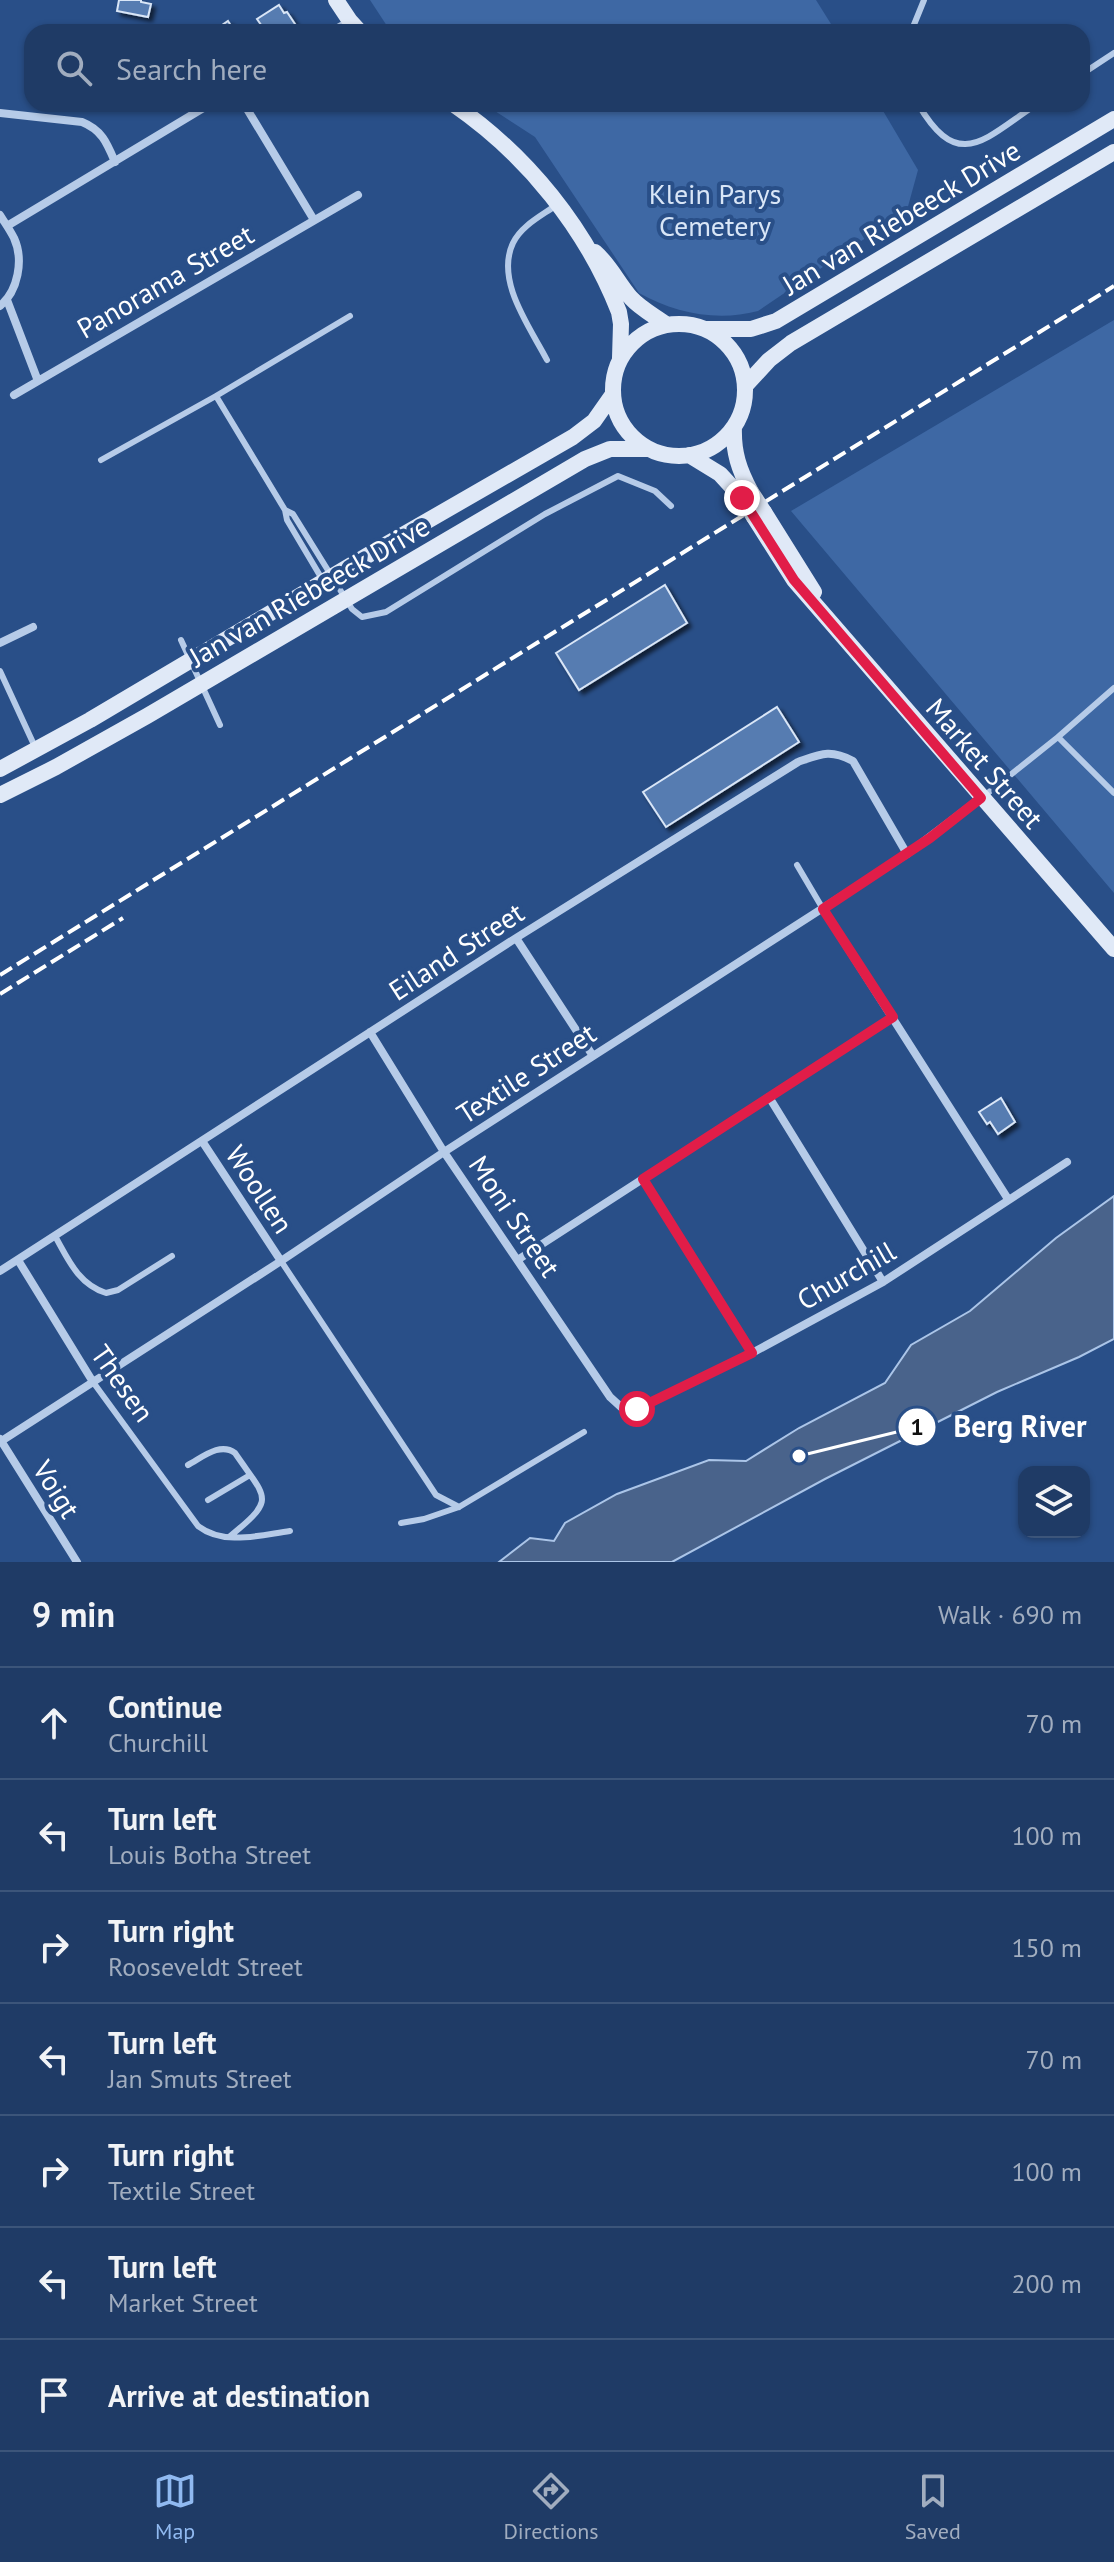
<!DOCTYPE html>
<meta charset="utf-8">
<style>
:root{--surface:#1f3b66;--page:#27426c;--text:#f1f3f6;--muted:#a1adbf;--line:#3c557a;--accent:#90b9f0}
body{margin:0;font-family:"PT Sans",sans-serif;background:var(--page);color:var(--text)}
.controls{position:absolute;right:24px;bottom:24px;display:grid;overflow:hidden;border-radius:16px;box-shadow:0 2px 6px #0004}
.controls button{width:72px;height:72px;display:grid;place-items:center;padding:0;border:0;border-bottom:2px solid var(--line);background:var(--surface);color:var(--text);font:40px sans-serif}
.stop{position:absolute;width:24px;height:24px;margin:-18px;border:6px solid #e11d48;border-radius:50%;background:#fff}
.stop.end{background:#e11d48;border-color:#fff;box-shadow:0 2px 8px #0008}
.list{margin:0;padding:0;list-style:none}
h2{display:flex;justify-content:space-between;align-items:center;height:104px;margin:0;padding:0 32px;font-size:34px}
h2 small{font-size:26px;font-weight:400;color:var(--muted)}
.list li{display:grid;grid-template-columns:52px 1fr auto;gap:24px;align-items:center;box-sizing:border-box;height:112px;padding:0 32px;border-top:2px solid var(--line)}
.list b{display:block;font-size:30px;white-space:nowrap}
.list p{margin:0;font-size:26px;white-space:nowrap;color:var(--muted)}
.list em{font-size:26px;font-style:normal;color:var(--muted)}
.icon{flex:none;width:44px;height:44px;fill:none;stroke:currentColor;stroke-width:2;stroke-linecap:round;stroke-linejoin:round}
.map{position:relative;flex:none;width:1114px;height:1562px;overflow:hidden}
.search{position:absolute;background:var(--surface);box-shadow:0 2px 6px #0004;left:24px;right:24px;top:24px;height:88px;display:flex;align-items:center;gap:20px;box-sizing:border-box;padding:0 28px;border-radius:24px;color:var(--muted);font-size:30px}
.sheet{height:888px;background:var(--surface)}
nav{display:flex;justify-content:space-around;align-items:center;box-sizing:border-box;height:112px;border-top:2px solid var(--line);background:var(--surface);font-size:22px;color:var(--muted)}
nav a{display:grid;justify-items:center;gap:4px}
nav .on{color:var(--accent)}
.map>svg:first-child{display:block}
</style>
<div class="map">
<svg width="1114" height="1562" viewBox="0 0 1114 1562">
<defs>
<filter id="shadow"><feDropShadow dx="4" dy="4" stdDeviation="2" flood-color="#0009"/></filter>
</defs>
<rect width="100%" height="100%" fill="#294f88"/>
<path fill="#3e68a4" d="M370,0H816L836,32H391Z
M484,104H879L918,170L907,210L758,311C717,322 675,313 639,293L535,137Z
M1114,320V893L791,511Z"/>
<path fill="#49638b" stroke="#abc5e8" stroke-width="2" d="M1114,1196V1339L1079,1357L997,1392L825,1479L672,1562H499L530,1538L554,1541L565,1523L617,1494L709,1460L746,1461L799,1428L885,1383L911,1345L970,1311L1056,1238Z"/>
<path fill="#567bb1" stroke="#d9e6f7" stroke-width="2" filter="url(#shadow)" d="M119,0H141V2L151,4L148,17L117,11Z
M279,5L284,13L287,12L299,30L266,32L257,19Z
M228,21L235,32H212Z
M665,585L687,623L579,690L556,653Z
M777,707L799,742L666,827L643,792Z
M1001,1098L1015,1122L998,1134L990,1122L987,1124L979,1112Z"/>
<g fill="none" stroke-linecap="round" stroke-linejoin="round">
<path stroke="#b6cbe8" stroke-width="6" d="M911,32L924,0
M1082,74L1114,53
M918,104C959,174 985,138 1037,104
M547,360C530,327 495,281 513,243C521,226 541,216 555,206
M216,396L285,510L287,520L322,579
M101,460L216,396L350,316
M285,510L293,514L352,609L362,617L386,612L545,514L618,476L655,491L671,506
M181,640L220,725
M0,671L35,747
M1058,737L1114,688
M984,796L1058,737L1114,793
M797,865L823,909
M55,1236C68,1259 78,1284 106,1293L118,1290L172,1256
M281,1261L436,1495L459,1507
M93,1382L198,1526C224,1546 260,1535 290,1531
M188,1465C203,1457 220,1442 235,1453C267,1500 277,1498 229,1537
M208,1500L250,1475
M401,1523L424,1519L459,1507L584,1432"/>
<path stroke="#b6cbe8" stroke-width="8" d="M331,32L350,21
M244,104L314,220
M0,113L82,122C102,130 107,143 115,162
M0,215C5,223 10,230 14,238C24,260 18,291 0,306
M7,226L210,104
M7,300L38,381
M14,395L358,195
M0,643L33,627
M823,909L1008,1199
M516,938L593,1056
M370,1032L444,1152L610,1397L621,1407L637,1409L752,1353L883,1282L1067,1162
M769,1097L883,1282
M202,1141L281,1261
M643,1179L752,1353
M519,1259L893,1017
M18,1260L93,1382
M0,1271L516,938L798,762C821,754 830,749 853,761L907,854
M0,1439L77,1562
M0,1442L281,1261L444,1152L907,854L981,798"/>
<path stroke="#e0e9f7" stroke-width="16" d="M336,0L350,21L360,32
M453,104C527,155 586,228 619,312L621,324L620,358
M595,252C610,265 618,283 631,298C641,309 655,316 667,325
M613 390a66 66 0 1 1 132 0a66 66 0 1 1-132 0Z
M706,329H751L776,321L1114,119
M745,386L769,360L791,343L1114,152
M734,427C733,452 739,470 751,492
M689,455L720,474L742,498
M764,512L814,592
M754,517L794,580L1114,949
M0,769L90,720L375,551L573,437L594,421L613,394
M0,795L56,767L147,716L585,459L610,449H648"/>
<path stroke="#fff" stroke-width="4" stroke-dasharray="14 6" stroke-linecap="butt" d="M0,975L1114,286
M0,994L123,918"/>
<path stroke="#e0e9f7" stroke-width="16" d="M751,492L764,512
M742,498L754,517"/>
</g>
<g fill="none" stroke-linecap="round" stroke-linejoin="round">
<path stroke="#e11d48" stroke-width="10" d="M637,1409L752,1353L643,1179L893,1017L823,909L930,838L981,798L794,580L742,498"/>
</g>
<g text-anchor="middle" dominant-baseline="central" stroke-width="8" stroke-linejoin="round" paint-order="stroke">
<g font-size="28" fill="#d9e6f7" stroke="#294f88">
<text x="715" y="193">Klein Parys<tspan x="715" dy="32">Cemetery</tspan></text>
</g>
<g font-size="28" fill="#fff" stroke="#294f88">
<text transform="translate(901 217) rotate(-31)">Jan van Riebeeck Drive</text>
<text transform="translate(165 281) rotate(-30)">Panorama Street</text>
<text transform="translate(309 591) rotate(-30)">Jan van Riebeeck Drive</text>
<text transform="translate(985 763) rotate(49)">Market Street</text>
<text transform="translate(456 951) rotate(-33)">Eiland Street</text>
<text transform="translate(526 1073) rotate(-33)">Textile Street</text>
<text transform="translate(260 1189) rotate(57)">Woollen</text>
<text transform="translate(515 1216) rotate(56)">Moni Street</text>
<text transform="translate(846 1275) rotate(-30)">Churchill</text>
<text transform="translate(123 1383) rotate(55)">Thesen</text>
<text transform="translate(57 1489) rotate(58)">Voigt</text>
</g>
</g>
<path fill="none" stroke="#fff" stroke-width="3" d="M799 1456L917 1427"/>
<g fill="#fff" stroke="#294f88" stroke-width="3">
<circle cx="799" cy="1456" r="8"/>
<circle cx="917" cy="1427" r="20"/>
</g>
<g font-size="24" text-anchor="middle" font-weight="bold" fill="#111">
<text x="917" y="1435">1</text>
</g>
<g font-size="30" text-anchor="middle" font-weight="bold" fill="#fff" stroke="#294f88" stroke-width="8" stroke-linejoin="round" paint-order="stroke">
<text x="1020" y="1437">Berg River</text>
</g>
</svg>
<div class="controls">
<button><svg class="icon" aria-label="layers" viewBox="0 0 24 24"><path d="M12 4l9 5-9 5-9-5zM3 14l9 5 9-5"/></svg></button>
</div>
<div class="stop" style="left:637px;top:1409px"></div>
<div class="stop end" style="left:742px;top:498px"></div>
<div class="search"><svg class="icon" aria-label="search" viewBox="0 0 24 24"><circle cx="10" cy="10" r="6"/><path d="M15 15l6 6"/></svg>Search here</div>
</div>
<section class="sheet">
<h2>9 min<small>Walk · 690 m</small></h2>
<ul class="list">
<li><svg class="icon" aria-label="ahead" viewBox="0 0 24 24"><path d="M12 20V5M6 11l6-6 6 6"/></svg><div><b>Continue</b><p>Churchill</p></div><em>70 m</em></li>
<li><svg class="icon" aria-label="left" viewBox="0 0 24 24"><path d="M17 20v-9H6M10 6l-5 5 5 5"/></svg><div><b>Turn left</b><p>Louis Botha Street</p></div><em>100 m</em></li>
<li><svg class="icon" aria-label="right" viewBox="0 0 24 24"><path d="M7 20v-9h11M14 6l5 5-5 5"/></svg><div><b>Turn right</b><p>Rooseveldt Street</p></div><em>150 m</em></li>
<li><svg class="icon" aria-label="left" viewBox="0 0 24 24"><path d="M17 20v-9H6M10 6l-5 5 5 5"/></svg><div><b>Turn left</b><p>Jan Smuts Street</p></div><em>70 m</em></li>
<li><svg class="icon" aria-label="right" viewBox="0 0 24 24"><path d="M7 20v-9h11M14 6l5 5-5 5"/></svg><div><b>Turn right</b><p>Textile Street</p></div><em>100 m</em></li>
<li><svg class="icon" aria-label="left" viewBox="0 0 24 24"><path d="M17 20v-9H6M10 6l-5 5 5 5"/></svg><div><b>Turn left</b><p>Market Street</p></div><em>200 m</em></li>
<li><svg class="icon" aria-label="arrive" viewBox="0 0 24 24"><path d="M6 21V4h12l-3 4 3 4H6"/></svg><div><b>Arrive at destination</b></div></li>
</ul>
</section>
<nav>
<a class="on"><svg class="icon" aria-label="map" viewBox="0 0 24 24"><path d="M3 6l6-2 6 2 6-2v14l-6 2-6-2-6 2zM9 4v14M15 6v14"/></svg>Map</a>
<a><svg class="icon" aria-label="directions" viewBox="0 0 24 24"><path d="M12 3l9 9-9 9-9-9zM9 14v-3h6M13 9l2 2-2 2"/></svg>Directions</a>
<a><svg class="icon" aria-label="saved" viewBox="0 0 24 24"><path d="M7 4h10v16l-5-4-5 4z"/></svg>Saved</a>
</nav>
